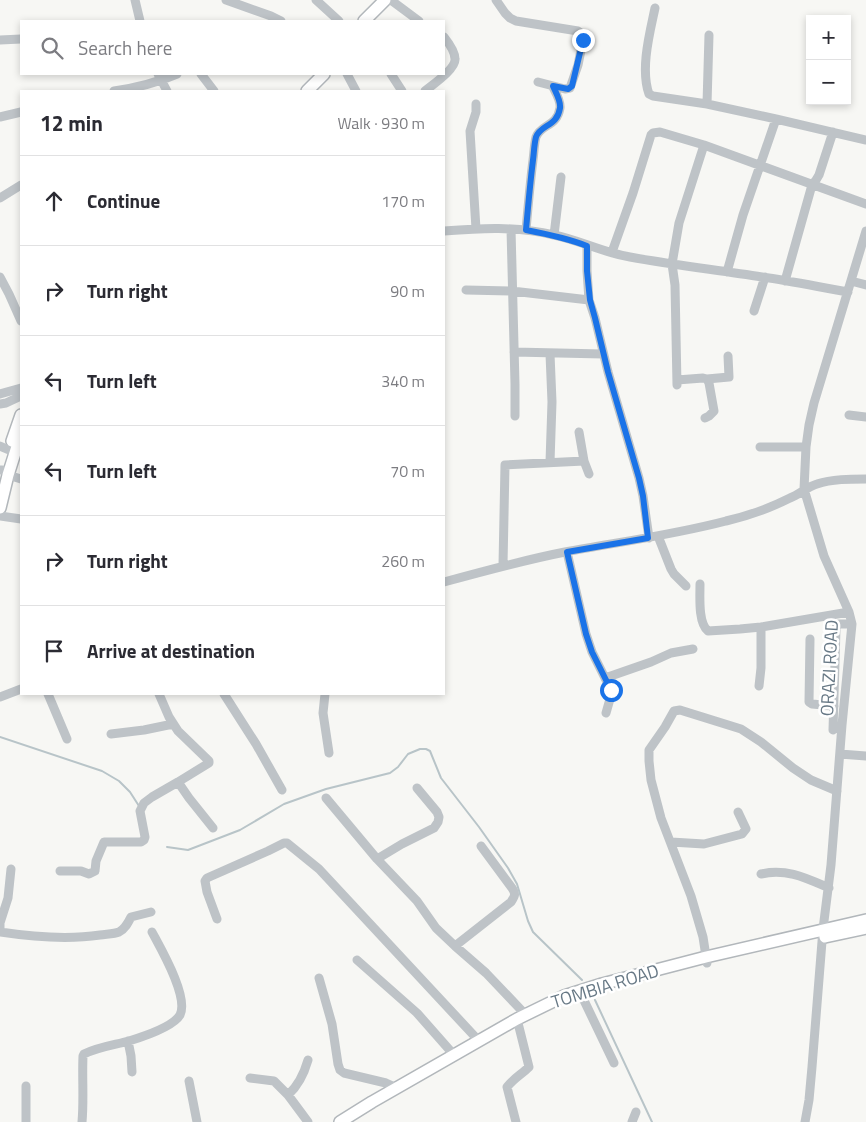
<!DOCTYPE html>
<meta charset="utf-8">
<style>
:root{--surface:#fff;--page:#f7f7f7;--text:#2b2b33;--muted:#7c7c81;--line:#e1e1e2}
body{margin:0;font-family:"Titillium Web",sans-serif;background:var(--page);color:var(--text)}
.controls{position:absolute;right:15px;top:15px;display:grid;overflow:hidden;border-radius:0px;box-shadow:0 2px 8px #0003}
.controls button{width:45px;height:45px;display:grid;place-items:center;padding:0;border:0;border-bottom:1px solid var(--line);background:var(--surface);color:var(--text);font:25px sans-serif}
.stop{position:absolute;width:15px;height:15px;margin:-11px;border:4px solid #1a73e8;border-radius:50%;background:#fff}
.stop.end{background:#1a73e8;border-color:#fff;box-shadow:0 1px 5px #0008}
.list{margin:0;padding:0;list-style:none}
h2{display:flex;justify-content:space-between;align-items:center;height:65px;margin:0;padding:0 20px;font-size:21px}
h2 small{font-size:16px;font-weight:400;color:var(--muted)}
.list li{display:grid;grid-template-columns:32px 1fr auto;gap:15px;align-items:center;box-sizing:border-box;height:90px;padding:0 20px;border-top:1px solid var(--line)}
.list b{display:block;font-size:19px;white-space:nowrap}
.list em{font-size:16px;font-style:normal;color:var(--muted)}
.icon{flex:none;width:28px;height:28px;fill:none;stroke:currentColor;stroke-width:2;stroke-linecap:round;stroke-linejoin:round}
.map{position:relative;flex:none;width:866px;height:1122px;overflow:hidden}
.search{position:absolute;background:var(--surface);box-shadow:0 2px 8px #0003;left:20px;top:20px;width:425px;height:55px;display:flex;align-items:center;gap:12px;box-sizing:border-box;padding:0 18px;border-radius:0px;color:var(--muted);font-size:19px}
.panel{position:absolute;background:var(--surface);box-shadow:0 2px 8px #0003;left:20px;top:90px;width:425px;height:605px;border-radius:0px}
.map>svg:first-child{display:block}
</style>
<div class="map">
<svg width="866" height="1122" viewBox="0 0 866 1122">
<rect width="100%" height="100%" fill="#f7f7f4"/>
<g fill="none" stroke-linecap="round" stroke-linejoin="round">
<path stroke="#b8c4c8" stroke-width="2" d="M0,737L102,771L119,781L130,792L139,806
M167,847L188,850L240,830L284,804L326,789L390,773L398,767L408,754L420,749H426L430,751L441,778L479,827L508,868L517,884L528,921L533,932L582,980
M595,1000L652,1122"/>
<defs>
<path id="major" d="M364,21L385,0
M307,91L324,74
M12,441L21,415
M0,508L8,475L21,434
M825,937L866,928
M340,1122L372,1102L517,1019L564,996L602,984L706,957L866,920"/>
</defs>
<use href="#major" stroke="#b2b7bb" stroke-width="14"/>
<path stroke="#bec3c7" stroke-width="9" d="M135,0L140,21
M226,0L271,16L281,21
M316,0L339,21
M496,0L505,13L510,18L516,21L578,31C582,33 583,35 583,40L578,65L570,88L565,89L538,82
M392,1L419,21
M655,8C650,32 640,69 649,94L653,96L707,104L776,119L866,140
M0,40L21,39
M158,74L167,91
M201,74L214,91
M347,74L356,91
M391,74L402,91
M114,91C136,88 156,83 177,74
M425,91C432,85 456,69 455,59C455,51 448,42 444,37
M476,104V112L470,131L476,229
M707,104L709,35
M0,117L21,112
M0,198L21,185
M511,229L515,384V416
M526,230C528,207 530,184 533,160C534,153 534,145 536,137C541,124 557,127 560,108C561,101 556,93 553,87
M444,231C482,228 515,226 554,235C579,240 604,253 630,257C674,265 718,270 762,277C791,281 819,287 848,292
M554,235L561,177
M587,246V271L589,300L595,318L608,372L639,478L643,496L649,538
M612,252L633,193L651,135L653,133L660,132L704,145L866,204
M727,272L743,215L776,119
M0,277L9,294L21,321
M785,281L812,185L816,180L819,175L833,132
M851,281L866,285
M466,290L512,291L589,300
M754,311L765,277
M514,352L603,354
M550,354L552,402L550,462
M707,379L729,377L728,356
M677,380L703,378L707,379L709,383L714,411L709,416L705,418
M677,385L675,285L672,264L679,223L704,145
M0,394L21,388
M0,404L6,403L21,396
M849,415L866,417
M579,432L584,461L589,474
M0,446L9,450
M760,447H806
M0,470H2
M8,475L21,479
M0,516L21,519
M658,536L671,569L674,574L686,586
M567,552L586,634L592,652L612,692L606,713
M503,565L505,465L584,461
M444,582C484,571 524,560 565,552C619,542 673,535 726,521C748,516 770,508 790,498C800,494 807,487 817,484C832,479 850,479 866,479
M700,584C700,597 698,623 708,631L740,629L761,627L849,612
M810,639L809,702L812,704L834,706
M605,678L651,662L671,653L693,649
M759,686L761,668V627
M48,694L67,739
M224,694L256,744L282,790
M325,694L323,713L329,753
M0,697L21,689
M833,730L836,628L837,626L839,624H852
M111,734L144,730L173,724
M840,754L866,756
M178,782L189,798L213,828
M326,798L377,859L417,901L436,928L455,946L486,973L525,1014
M671,842L704,844L742,834L746,829L738,812
M377,859L402,844L434,828L438,822L439,817L437,812L417,788
M60,871H81L89,874L95,871L96,861L104,842H141L144,840L145,837L140,811L144,803L152,797L178,782L209,763V761L178,731L169,717L159,694
M761,874C786,868 806,878 829,888
M217,919L207,892L205,881L207,878L268,851L284,843H287L319,869L479,1041
M0,929V923L8,898L11,869
M0,932C33,937 67,940 100,935C106,934 114,934 119,932C125,929 128,923 131,917L151,912
M455,946L511,902C515,896 516,894 512,888L481,846
M357,960L417,1013L454,1055
M707,963L703,937L691,896L661,818L651,780L649,761V750L665,727L674,711L680,710L741,729L761,742L793,768L811,780L837,791
M319,978L332,1024L338,1064L340,1070L344,1073L386,1083L397,1088
M579,990L614,1063
M128,1041L131,1056L132,1072
M250,1078L274,1081L288,1095L308,1122
M189,1081L197,1122
M288,1095C299,1085 304,1074 308,1060
M26,1122V1086
M82,1122C84,1100 82,1078 83,1056L84,1054C98,1047 114,1045 129,1041C142,1037 173,1027 180,1015C189,997 161,949 152,932
M516,1122L507,1087C514,1078 522,1074 529,1067L517,1019
M632,1122L636,1112
M805,1122L809,1100L812,1067L823,929L831,865L842,725L852,624L849,612L824,556L804,489L806,447L809,425L814,403L866,231"/>
<use href="#major" stroke="#fff" stroke-width="11"/>
</g>
<g fill="none" stroke-linecap="round" stroke-linejoin="round">
<path stroke="#1a73e8" stroke-width="6" d="M583,40L572,86L568,89L553,86C556,93 561,101 560,108C557,127 541,124 536,137C534,145 534,153 533,160C530,184 528,207 526,230C547,234 567,238 587,246V271L590,300L595,318L608,372L639,478L643,496L648,538L567,552L586,634L592,652L611,690"/>
</g>
<g text-anchor="middle" dominant-baseline="central" stroke-width="5" stroke-linejoin="round" paint-order="stroke">
<g font-size="18" fill="#677885" stroke="#fff">
<text transform="translate(829 668) rotate(-87)">ORAZI ROAD</text>
<text transform="translate(605 986) rotate(-17)">TOMBIA ROAD</text>
</g>
</g>
</svg>
<div class="controls">
<button>+</button>
<button>−</button>
</div>
<div class="stop" style="left:611px;top:690px"></div>
<div class="stop end" style="left:583px;top:40px"></div>
<div class="search"><svg class="icon" aria-label="search" viewBox="0 0 24 24"><circle cx="10" cy="10" r="6"/><path d="M15 15l6 6"/></svg>Search here</div>
<section class="panel">
<h2>12 min<small>Walk · 930 m</small></h2>
<ul class="list">
<li><svg class="icon" aria-label="ahead" viewBox="0 0 24 24"><path d="M12 20V5M6 11l6-6 6 6"/></svg><div><b>Continue</b></div><em>170 m</em></li>
<li><svg class="icon" aria-label="right" viewBox="0 0 24 24"><path d="M7 20v-9h11M14 6l5 5-5 5"/></svg><div><b>Turn right</b></div><em>90 m</em></li>
<li><svg class="icon" aria-label="left" viewBox="0 0 24 24"><path d="M17 20v-9H6M10 6l-5 5 5 5"/></svg><div><b>Turn left</b></div><em>340 m</em></li>
<li><svg class="icon" aria-label="left" viewBox="0 0 24 24"><path d="M17 20v-9H6M10 6l-5 5 5 5"/></svg><div><b>Turn left</b></div><em>70 m</em></li>
<li><svg class="icon" aria-label="right" viewBox="0 0 24 24"><path d="M7 20v-9h11M14 6l5 5-5 5"/></svg><div><b>Turn right</b></div><em>260 m</em></li>
<li><svg class="icon" aria-label="arrive" viewBox="0 0 24 24"><path d="M6 21V4h12l-3 4 3 4H6"/></svg><div><b>Arrive at destination</b></div></li>
</ul>
</section>
</div>
